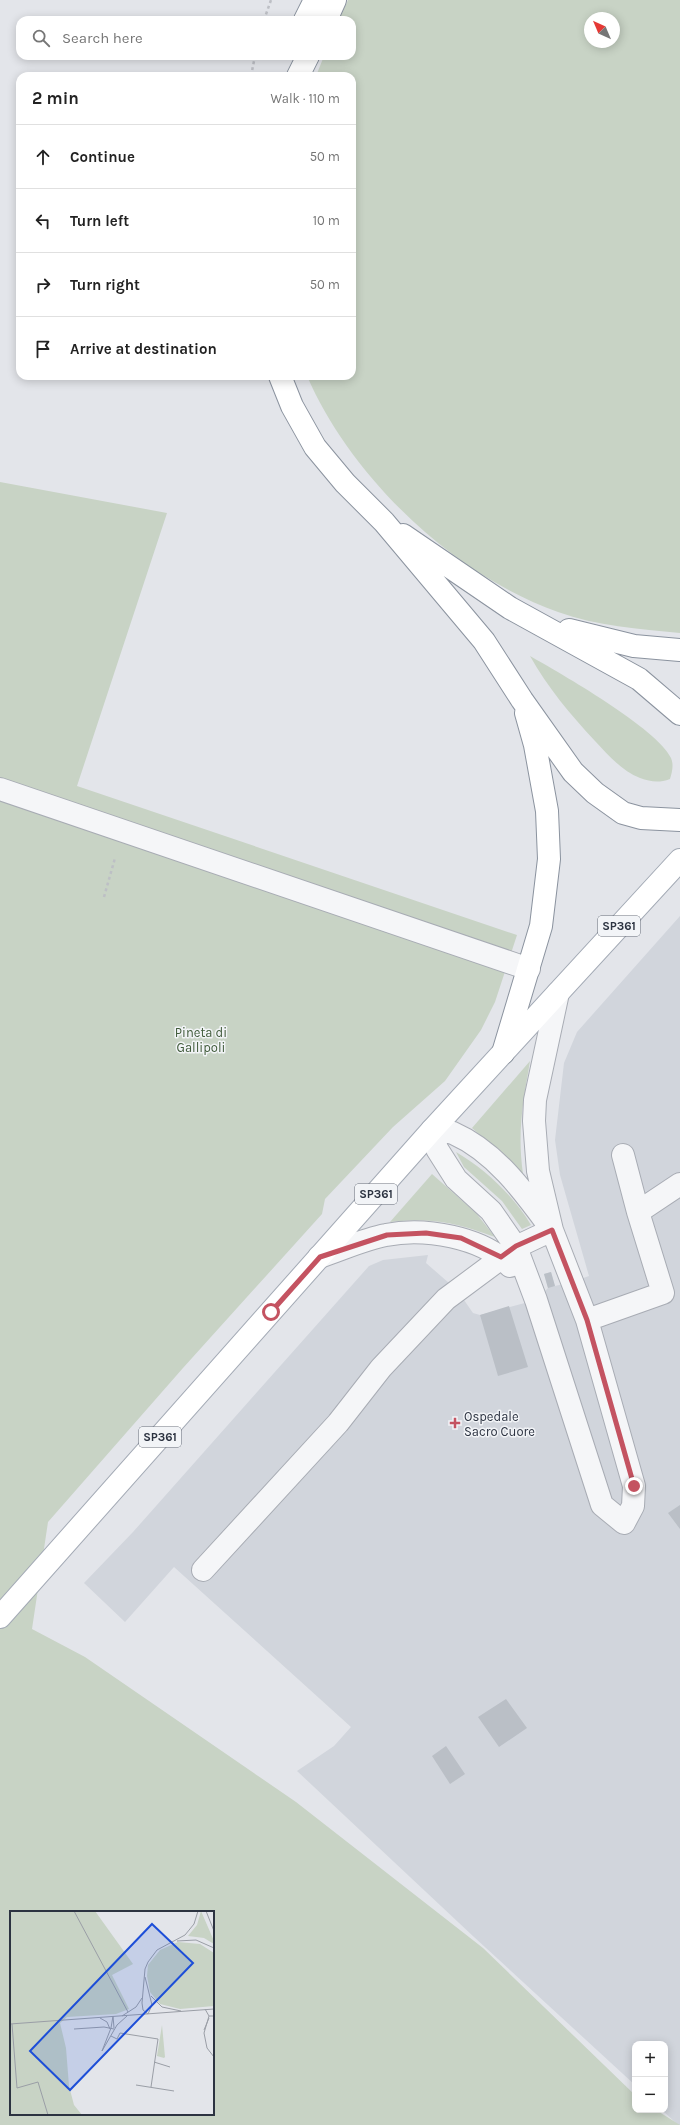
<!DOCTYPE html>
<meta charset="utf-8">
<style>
:root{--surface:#fff;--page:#f2f2f2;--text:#222;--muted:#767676;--line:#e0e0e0}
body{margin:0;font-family:Karla,sans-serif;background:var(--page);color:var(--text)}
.controls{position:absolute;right:12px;bottom:12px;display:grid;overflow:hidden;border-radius:8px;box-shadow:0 2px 10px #0003}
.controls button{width:36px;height:36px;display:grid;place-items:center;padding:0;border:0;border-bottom:1px solid var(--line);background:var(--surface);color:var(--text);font:20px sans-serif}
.compass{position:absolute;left:584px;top:12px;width:36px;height:36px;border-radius:50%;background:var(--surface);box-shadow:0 2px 10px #0003;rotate:316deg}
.stop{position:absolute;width:12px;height:12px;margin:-9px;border:3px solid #c45361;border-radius:50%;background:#fff}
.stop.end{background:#c45361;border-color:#fff;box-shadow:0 1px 4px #0008}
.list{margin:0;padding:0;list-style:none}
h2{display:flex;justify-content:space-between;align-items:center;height:52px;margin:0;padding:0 16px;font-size:17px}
h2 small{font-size:13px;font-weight:400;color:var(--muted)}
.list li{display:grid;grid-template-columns:26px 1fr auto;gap:12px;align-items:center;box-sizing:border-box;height:64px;padding:0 16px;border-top:1px solid var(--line)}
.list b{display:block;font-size:15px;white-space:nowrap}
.list em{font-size:13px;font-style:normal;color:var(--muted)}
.icon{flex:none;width:22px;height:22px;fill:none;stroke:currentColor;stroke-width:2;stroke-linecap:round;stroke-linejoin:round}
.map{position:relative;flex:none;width:680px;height:2125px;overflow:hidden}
.search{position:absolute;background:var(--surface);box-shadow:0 2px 10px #0003;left:16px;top:16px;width:340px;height:44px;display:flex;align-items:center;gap:10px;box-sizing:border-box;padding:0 14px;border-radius:12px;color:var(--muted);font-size:15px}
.panel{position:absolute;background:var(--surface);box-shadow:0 2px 10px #0003;left:16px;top:72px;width:340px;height:308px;border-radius:12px}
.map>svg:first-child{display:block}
</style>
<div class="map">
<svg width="680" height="2125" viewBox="0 0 680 2125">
<rect width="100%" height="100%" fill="#e3e5ea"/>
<path fill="#d1d5dc" d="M680,916V2125H678L662,2110H665V2044H635V2085L474,1937L297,1771L334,1746L351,1727L174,1567L125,1622L84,1583L133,1532L369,1266L383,1260L428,1255L426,1263L457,1290L473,1313L480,1315L536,1300L548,1288L544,1274L551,1272L555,1286L572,1282L589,1276L560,1175L555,1140L564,1063L577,1032Z"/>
<path fill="#c8d3c5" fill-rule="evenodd" d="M348,0H680V633C639,629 597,626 558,612C453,575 351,477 307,376H352V76H316L324,56H352V20H339ZM590,18H614V42H590Z
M0,482L167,513L77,786L517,935L495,1002L481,1030L445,1081L393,1127L325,1199L322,1214L183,1368L48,1522L32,1629L85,1657L296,1802L483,1948L635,2095V2110H656L680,2125H0ZM11,1912H213V2114H11Z
M530,656C560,673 658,729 671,758C674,765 672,772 670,779C659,783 651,782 640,778C622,771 608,755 595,741C570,714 548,688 530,656Z
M530,1061C523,1103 517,1131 523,1174L472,1128Z
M456,1152C485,1169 514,1196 531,1225L522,1229L502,1201L464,1167Z
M432,1174L476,1213L495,1237C453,1222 435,1218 390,1222Z"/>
<path fill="#babfc6" d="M551,1272L555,1286L548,1288L544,1274Z
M509,1306L528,1367L498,1376L480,1315Z
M680,1505V1529L668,1513Z
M506,1699L527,1728L499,1747L478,1717Z
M446,1746L465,1774L450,1784L432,1756Z"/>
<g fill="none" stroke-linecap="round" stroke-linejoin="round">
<defs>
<path id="minor" d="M0,789L529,969
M623,1155L638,1212
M552,1230C525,1193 496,1152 453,1133C447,1131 439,1131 432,1130L437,1149L456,1179L491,1211L516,1247L536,1300L602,1505L624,1523L633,1506L634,1486L587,1320L552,1230L538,1171L534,1121L535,1100L558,993
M319,1257C341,1250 364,1239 386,1235C424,1227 483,1237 510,1266
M587,1320L663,1293L638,1212L680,1184
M203,1570L338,1423L381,1368L446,1299L516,1247L552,1230"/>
<path id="major" d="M0,1617L432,1130L680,860"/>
<path id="highway" d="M305,20L315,0
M326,20L335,0
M298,76L308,56
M280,376L292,406L315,447L345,483L384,522L484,641L522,700L573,772L595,793L623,813L641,818L680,820
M403,535L510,608L639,679L680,714
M569,630L634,646L680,650
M503,1053L541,926L549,859L547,811L535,745L526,713"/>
</defs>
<use href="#minor" stroke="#a8acb4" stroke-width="24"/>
<use href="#major" stroke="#a3aab5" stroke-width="24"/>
<use href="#highway" stroke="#8b939f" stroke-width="24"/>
<path stroke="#bdbfc5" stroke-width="2.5" stroke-dasharray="3 3" stroke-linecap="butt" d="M264,20L271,0
M251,76L255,56
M104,897L115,858"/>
<use href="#minor" stroke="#f5f6f8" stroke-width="22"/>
<use href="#major" stroke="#fff" stroke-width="22"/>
<use href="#highway" stroke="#fff" stroke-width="22"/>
</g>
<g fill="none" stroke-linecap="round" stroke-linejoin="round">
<path stroke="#c45361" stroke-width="5" d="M271,1312L320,1257L387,1235L426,1233L461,1238L501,1257L516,1246L552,1230L587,1320L634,1486"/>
</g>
<path fill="#c45361" stroke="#f2f4f7" stroke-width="1.5" d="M453 1417h4v4h4v4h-4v4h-4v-4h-4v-4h4z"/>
<g text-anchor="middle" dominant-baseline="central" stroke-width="3" stroke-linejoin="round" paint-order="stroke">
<g fill="#f2f4f7" stroke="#676d78" stroke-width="1">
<rect x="598" y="916" width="42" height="20" rx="3"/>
<rect x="355" y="1184" width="42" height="20" rx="3"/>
<rect x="139" y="1427" width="42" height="20" rx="3"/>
</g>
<g font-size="12" font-weight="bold" fill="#2c3341">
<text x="619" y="926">SP361</text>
<text x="376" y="1194">SP361</text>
<text x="160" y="1437">SP361</text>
</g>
<g font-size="13" fill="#405b3a" stroke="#f2f4f7">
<text x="201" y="1032">Pineta di<tspan x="201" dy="15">Gallipoli</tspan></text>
</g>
<g font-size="13" fill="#2c3341" stroke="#f2f4f7" text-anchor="start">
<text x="464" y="1416">Ospedale<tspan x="464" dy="15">Sacro Cuore</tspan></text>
</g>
</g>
<g transform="translate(10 1911)">
<rect width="204" height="204" fill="#e3e5ea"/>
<path d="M0,0H85L123,53L102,64L119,98L106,103L57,106L50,112L56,137L59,175L64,194L72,204H0ZM191,0L204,30V33L194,27L178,25L187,14ZM168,31L190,33L204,42V95L170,98L150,93L140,81L137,65L138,54L150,39ZM152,114L155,146L154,147L147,145Z" fill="#c8d3c5"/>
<path fill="none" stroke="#9a9ea6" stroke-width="1" d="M64,0L118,101M196,0L204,20M167,30L186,29L204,37M135,66L142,94L138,103L133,99L132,92L135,58L138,51L147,39L175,24L184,13L188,0M141,85L152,96L171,100M195,98L199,105H204M103,105L104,117M112,105L126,96L132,87M199,105L194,122L197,137L204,146M90,107L97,111L100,118M0,113L204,98M2,113L7,177L28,171L38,204M64,118L94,116L104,118M194,119L199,107M101,125L107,128L110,122L148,128L141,176M92,140L107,114L117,105M92,140L101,117L103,105M144,151L160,156M126,174L164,180"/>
<path fill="#1d4ed8" fill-opacity="0.15" stroke="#1d4ed8" stroke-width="2" d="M142,13L183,52L60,179L20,140Z"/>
<rect width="204" height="204" fill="none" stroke="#2c3341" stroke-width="2"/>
</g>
</svg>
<div class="controls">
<button>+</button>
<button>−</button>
</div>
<svg class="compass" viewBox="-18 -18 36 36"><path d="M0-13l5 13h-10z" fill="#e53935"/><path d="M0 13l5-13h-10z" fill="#767676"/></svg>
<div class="stop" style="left:271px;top:1312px"></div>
<div class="stop end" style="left:634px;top:1486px"></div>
<div class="search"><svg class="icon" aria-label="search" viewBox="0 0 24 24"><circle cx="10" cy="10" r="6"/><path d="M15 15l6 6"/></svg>Search here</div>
<section class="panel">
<h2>2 min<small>Walk · 110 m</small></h2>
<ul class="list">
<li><svg class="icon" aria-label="ahead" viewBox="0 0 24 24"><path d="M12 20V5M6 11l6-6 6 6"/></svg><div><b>Continue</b></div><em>50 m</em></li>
<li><svg class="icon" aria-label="left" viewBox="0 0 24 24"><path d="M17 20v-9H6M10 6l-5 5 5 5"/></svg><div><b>Turn left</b></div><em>10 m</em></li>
<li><svg class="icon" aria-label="right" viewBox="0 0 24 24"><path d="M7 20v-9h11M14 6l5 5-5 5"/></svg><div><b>Turn right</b></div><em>50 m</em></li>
<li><svg class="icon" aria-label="arrive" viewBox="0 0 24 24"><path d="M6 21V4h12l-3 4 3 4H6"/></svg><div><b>Arrive at destination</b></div></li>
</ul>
</section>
</div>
